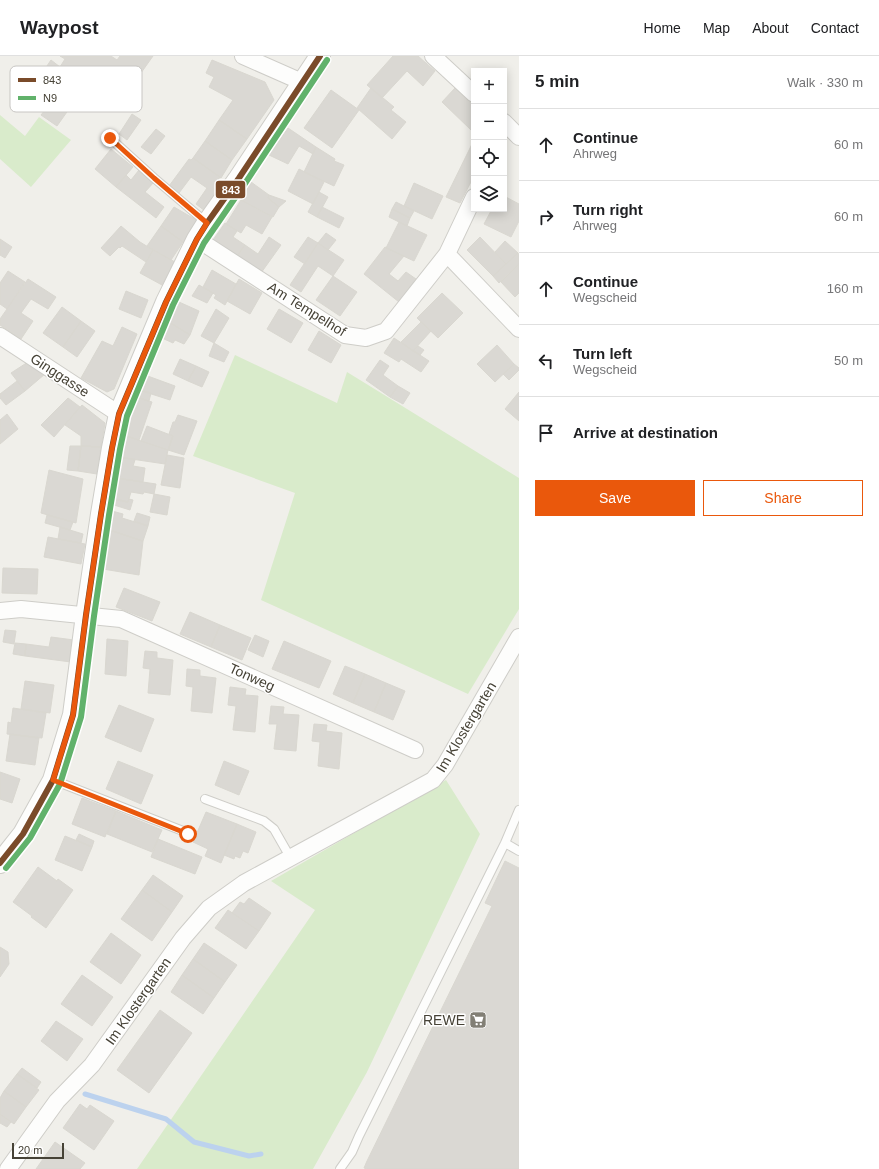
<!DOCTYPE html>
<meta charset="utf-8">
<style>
:root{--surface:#fff;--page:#f6f6f6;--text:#202124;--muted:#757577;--line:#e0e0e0;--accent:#ea580c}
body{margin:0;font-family:Arial,sans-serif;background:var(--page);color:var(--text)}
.controls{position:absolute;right:12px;top:12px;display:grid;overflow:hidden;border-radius:0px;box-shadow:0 2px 10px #0003}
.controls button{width:36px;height:36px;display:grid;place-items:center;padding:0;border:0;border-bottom:1px solid var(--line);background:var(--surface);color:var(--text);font:20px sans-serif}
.scale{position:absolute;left:12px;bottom:10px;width:52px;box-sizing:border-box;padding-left:4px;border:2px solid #464236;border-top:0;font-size:11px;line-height:14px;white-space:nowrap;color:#464236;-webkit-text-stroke:3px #fff;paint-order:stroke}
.stop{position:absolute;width:12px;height:12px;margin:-9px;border:3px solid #ea580c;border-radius:50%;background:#fff}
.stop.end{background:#ea580c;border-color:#fff;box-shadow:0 1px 4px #0008}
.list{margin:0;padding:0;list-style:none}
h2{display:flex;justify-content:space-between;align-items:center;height:52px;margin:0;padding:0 16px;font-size:17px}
h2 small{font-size:13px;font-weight:400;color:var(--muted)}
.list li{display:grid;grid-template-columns:26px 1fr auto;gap:12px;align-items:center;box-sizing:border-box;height:72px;padding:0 16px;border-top:1px solid var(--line)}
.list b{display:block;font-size:15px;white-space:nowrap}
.list p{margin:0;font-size:13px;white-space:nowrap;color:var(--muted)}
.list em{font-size:13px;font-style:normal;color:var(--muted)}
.actions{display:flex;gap:8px;padding:12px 16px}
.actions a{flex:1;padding:9px 0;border:1px solid var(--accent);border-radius:0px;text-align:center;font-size:14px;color:var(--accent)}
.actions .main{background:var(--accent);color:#fff}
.icon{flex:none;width:22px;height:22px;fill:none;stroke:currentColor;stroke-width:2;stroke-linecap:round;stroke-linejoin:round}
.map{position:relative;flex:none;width:519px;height:1113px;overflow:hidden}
header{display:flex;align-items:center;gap:24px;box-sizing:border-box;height:56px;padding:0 20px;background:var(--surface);border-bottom:1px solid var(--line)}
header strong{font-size:19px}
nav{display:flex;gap:22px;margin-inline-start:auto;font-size:14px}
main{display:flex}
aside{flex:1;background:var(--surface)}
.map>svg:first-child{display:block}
</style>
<header>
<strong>Waypost</strong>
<nav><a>Home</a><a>Map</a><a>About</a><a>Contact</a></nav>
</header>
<main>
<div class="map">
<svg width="519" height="1113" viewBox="0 0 519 1113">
<rect width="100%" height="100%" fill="#f0efea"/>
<path fill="#d9ebcb" d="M0,59L25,80L39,61L71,84L31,131L0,103Z
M235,299L337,347L347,316L519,422V553L468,638L261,544L295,437L193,400Z
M446,724L480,778L367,1016L313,1113H137L315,854L271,825Z"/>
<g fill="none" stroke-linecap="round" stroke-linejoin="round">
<path stroke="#bcd2ee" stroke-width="5" d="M85,1038L166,1063L194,1086L249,1100L261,1098"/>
</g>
<path fill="#dad8d3" stroke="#d9d7d0" d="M60,0H111L117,4L120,0H153L124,41L89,16L82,26L86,29L57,70L41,59L45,54L26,41L51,4L60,11L65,3Z
M393,0H418L435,15L423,30L407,15L382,42L367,29Z
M212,4L265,26L274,44L247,83L219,64L233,44L209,31L214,21L206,17Z
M371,32L394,51L391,54L406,66L392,83L357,52Z
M455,32L474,50V72L471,74L442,46Z
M331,34L359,54L332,92L304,72Z
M132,58L141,64L127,84L119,78Z
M219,64L247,83L232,104L205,85Z
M288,72L316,91L313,98L299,90L288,108L269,99Z
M156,73L165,80L151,98L141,91Z
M474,84V120L460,147L446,141Z
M205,85L232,104L221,122L193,102Z
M316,91L335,103L334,105L344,109L334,130L304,116Z
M111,93L133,111L116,131L95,113Z
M193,102L220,121L218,124L224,128L205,155L196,148L207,132L191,121L179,137L169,130L189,103L191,104Z
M299,113L324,126L313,148L288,135Z
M139,114L154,126L145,136L164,151L156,162L116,131L126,119L131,124Z
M251,126L269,139L268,142L279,151L273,161L241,144Z
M414,127L443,140L432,163L404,150Z
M319,136L328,141L317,161L308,156Z
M269,139L286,145L279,151L268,142Z
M504,140L519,148V165L511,181L484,168L492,153H504Z
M241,144L272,161L262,178L246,169L241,177L226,168Z
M396,146L414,155L410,162L392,153Z
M174,151L198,165L183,186L161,170Z
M322,151L344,162L339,172L317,161Z
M392,153L410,162L407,170L389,161Z
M399,166L427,179L414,205L386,192Z
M225,167L237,175L233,181L245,189L237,200L213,184Z
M121,170L140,186L153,194L146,206L122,190L120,192L119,191L110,200L101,192Z
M161,170L183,186L171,204L147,190Z
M326,177L336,184L328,194L318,187Z
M269,181L281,189L261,217L237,200L245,189L258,198Z
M308,181L318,187L305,208L294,201Z
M480,181L506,208L493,220L467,194Z
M0,183L12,191L5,202L0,199Z
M505,185L518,197L506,208L495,196Z
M318,187L344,204L333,220L318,210L301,236L290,229Z
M385,191L404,200L389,218L398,225L406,216L416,223L399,246L364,218Z
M153,194L175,206L162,229L140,217Z
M518,197L519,199V208L499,227L493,220Z
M519,208V237L515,241L501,226Z
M212,214L236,228L225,249L214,242L216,239L203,231Z
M8,215L25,226L7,253L0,248V227Z
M333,220L357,236L340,260L316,244Z
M28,223L56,241L48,253L31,243L21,257L33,265L21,283L0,269V263Z
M239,223L262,237L250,258L227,245Z
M199,229L213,237L207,247L192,240Z
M126,235L148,244L141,262L119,253Z
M442,237L463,257L438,282L417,262Z
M179,246L199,255L190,279L169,266Z
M62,251L81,265L63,291L43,277Z
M216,253L229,262L214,287L201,280Z
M279,253L303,267L291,287L267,273Z
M81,265L95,275L77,301L63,291Z
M169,266L190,279L184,288L175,284L173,287L162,282Z
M421,266L431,275L413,295L401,286Z
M122,271L137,278L114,333L107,336L81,322L102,285L113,290Z
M319,275L341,289L331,307L308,294Z
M394,282L429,305L421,316L401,303L399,306L384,297Z
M214,287L229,296L224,306L209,300Z
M497,289L514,308L495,326L477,308Z
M418,290L424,294L420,299L413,295Z
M180,303L196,310L188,325L173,318Z
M380,304L389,310L383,319L398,330L390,341L366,324Z
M28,306L45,318L25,335L11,317Z
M514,308L519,312V314L509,324L503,318Z
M196,310L209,316L202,331L188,325Z
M145,319L175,330L170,344L139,334Z
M17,325L25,335L6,349L0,342V338Z
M398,330L410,337L403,348L390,341Z
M139,334L151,337L149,345L136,341Z
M519,336V365L505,353Z
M136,341L152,346L139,384L123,379Z
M68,342L80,351L54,381L41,369Z
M82,349L105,367L101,391L81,390V380L65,369Z
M7,358L18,373L0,388V364Z
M178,359L197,365L184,399L168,394L173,380L169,378L173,366H175Z
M147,370L173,380L168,394L141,385Z
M123,379L168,394L165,408L118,401Z
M70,390H81L78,415L67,414Z
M81,390L101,391L97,418L78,415Z
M167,399L184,402L180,432L161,429Z
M120,401L135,404L133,410L145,412L143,426L116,422Z
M49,414L83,423L76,467L41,457Z
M116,422L156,428L154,438L144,436L143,438L131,436L128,446L112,443Z
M154,438L170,441L167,459L150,456Z
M116,443L128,446L129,443L133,444L130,454L114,449Z
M112,455L123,458L122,462L148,470L143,485L109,474Z
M137,457L150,461L148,470L134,465Z
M47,459L73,466L70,474L45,467Z
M60,471L83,478L81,487L58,483Z
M109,474L143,485L139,519L103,513Z
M48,481L85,488L81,508L44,501Z
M3,512L38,513L37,538L2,537Z
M124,532L160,546L152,565L116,551Z
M190,556L220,569L211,591L180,578Z
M220,569L251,582L242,604L211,591Z
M5,574L16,575L14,588L3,586Z
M255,579L269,585L263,601L248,594Z
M51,581L74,584L71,606L25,600L26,588L49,591Z
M107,583L128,585L126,620L105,618Z
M284,585L331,605L319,632L272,613Z
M15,587L26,588L25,600L13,598Z
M145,595L157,596V602L173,604L170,639L148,637L150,613L143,612Z
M345,610L365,618L353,647L333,638Z
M187,613L200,614V620L216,622L212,657L191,655L193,631L186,630Z
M365,618L386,627L374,656L353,647Z
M25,625L54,629L50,657L21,653Z
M386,627L405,635L393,664L374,656Z
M230,631L246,633L245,639L258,640L255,676L233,674L236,650L228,649Z
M119,649L154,663L141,696L105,681Z
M271,650L284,651L283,658L299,659L296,695L274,693L277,668H269Z
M13,652L46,657L42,682L7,678L8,666L11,667Z
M314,668L327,669L326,675L342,677L339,713L318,710L320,686L312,685Z
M10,678L39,682L35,709L6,705Z
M118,705L153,719L141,748L106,733Z
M224,705L249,715L239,739L215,729Z
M0,716L20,723L12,747L0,743Z
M82,742L116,755L105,781L72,768Z
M116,755L162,774L152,796L107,778Z
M206,756L237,768L221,807L205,800L208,793L193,786Z
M237,768L256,776L248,797L243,795L240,802L235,800L234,803L224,799Z
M79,778L94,785L92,791L76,784Z
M65,780L92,791L82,815L55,804Z
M158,783L202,801L195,818L151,801Z
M505,805L519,812V1113H367L364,1112L367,1105L492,850L485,847Z
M38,811L57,825L58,823L73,834L46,872L31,861L32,860L13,846Z
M153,819L183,840L172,856L142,834Z
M142,834L172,856L152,885L121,863Z
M249,842L271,857L259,875L232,857L240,846L244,848Z
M228,854L259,875L246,893L215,872Z
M111,877L141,899L121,928L90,906Z
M204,887L237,909L225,926L193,903Z
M0,891L8,896L9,908L0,921Z
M193,903L225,926L214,942L182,919Z
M82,919L113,941L92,970L61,948Z
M182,919L214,942L203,958L171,936Z
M160,954L192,977L149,1037L117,1014Z
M56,965L83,983L67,1005L41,985Z
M22,1012L41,1026L37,1032L17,1018Z
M17,1018L39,1034L26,1051L4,1035Z
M4,1035L26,1051L14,1068L0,1058V1042Z
M80,1048L87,1053L90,1049L114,1065L94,1094L63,1072Z
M0,1058L11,1066L7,1071L0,1067Z
M55,1086L85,1107L80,1113H36Z"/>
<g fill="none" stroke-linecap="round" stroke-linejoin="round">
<defs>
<path id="service" d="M110,82L154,122L207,167
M53,724L188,777
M205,743L264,765L274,773L290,801
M505,787L519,795
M340,1113L352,1096L359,1080L505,787L519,754"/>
<path id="minor" d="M243,0L302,26
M433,0L474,38
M504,66L519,81
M197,183L345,279L366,282L386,275L447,198L474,141
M447,198L519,273
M0,280L119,358
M0,555L21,553L121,563L415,694
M8,1113L57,1045L92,1009L183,882L209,852L244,827L433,724L445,709L519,581"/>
<path id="tertiary" d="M0,807L23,778L53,724L73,659L86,559L101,458L112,392L119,358L166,246L197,183L207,167L239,122L320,0"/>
</defs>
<use href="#service" stroke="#cecdc8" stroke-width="10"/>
<use href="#minor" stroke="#cecdc8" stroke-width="18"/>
<use href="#tertiary" stroke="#cecdc8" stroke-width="22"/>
<use href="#service" stroke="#fdfdfc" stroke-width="8"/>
<use href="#minor" stroke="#fdfdfc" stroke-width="16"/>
<use href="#tertiary" stroke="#fdfdfc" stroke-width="20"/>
<defs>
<path id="bus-1" d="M0,807L23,778L53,724L73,659L86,559L101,458L112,392L119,358L166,246L197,183L207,167L239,122L320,0"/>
<path id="bus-2" d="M6,812L30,782L60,728L81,661L94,560L109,459L120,393L127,360L173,249L204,187L246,126L327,4"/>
</defs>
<use href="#bus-1" stroke="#fff" stroke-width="9"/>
<use href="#bus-2" stroke="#fff" stroke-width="9"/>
<use href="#bus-1" stroke="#7a4b2a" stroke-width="6"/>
<use href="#bus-2" stroke="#61b26b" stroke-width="6"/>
</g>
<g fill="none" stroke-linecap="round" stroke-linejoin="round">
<path stroke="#ea580c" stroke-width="5" d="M110,82L154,122L207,167L197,183L166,246L119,358L112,392L101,458L86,559L73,659L53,724L188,778"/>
</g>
<defs>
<symbol id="supermarket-square" viewBox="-11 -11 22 22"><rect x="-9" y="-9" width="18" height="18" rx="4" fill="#827f75" stroke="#fff"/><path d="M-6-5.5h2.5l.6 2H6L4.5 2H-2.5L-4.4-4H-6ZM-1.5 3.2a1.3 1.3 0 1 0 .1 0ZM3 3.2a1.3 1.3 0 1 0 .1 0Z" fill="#fff"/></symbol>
</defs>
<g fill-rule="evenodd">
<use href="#supermarket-square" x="468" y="954" width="20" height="20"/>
</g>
<g text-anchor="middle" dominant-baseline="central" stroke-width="3" stroke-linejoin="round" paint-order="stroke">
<g font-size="14" fill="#464236" stroke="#fff">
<text transform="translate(307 253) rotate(32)">Am Tempelhof</text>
<text transform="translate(60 319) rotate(33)">Ginggasse</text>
<text transform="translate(252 621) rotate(24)">Tonweg</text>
<text transform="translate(466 671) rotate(-59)">Im Klostergarten</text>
<text transform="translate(138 945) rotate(-55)">Im Klostergarten</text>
</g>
<g font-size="14" fill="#464236" stroke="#fff" text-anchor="end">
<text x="465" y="964">REWE</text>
</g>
</g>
<rect x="10" y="10" width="132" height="46" rx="6" fill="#fff" stroke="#c8c6c3" stroke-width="1"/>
<rect x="18" y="22" width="18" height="4" fill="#7a4b2a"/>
<rect x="18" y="40" width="18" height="4" fill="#61b26b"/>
<g font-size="11" fill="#464236">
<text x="43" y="28">843</text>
<text x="43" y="46">N9</text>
</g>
<rect stroke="#fff" stroke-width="1.5" x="215" y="124" width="31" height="19" rx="4" fill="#7a4b2a"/>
<g font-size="11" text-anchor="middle" font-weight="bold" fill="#fff">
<text x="231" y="138">843</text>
</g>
</svg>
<div class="controls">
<button>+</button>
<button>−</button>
<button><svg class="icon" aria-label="locate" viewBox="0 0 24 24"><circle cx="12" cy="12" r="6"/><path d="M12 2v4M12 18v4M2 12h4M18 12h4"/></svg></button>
<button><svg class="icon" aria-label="layers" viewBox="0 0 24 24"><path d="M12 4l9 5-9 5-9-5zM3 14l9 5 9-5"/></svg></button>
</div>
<div class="scale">20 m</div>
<div class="stop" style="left:188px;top:778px"></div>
<div class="stop end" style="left:110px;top:82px"></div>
</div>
<aside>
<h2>5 min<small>Walk · 330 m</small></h2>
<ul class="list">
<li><svg class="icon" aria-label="ahead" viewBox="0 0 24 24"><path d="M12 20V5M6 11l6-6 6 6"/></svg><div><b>Continue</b><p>Ahrweg</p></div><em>60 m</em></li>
<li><svg class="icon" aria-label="right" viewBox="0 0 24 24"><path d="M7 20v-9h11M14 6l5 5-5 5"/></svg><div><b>Turn right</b><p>Ahrweg</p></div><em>60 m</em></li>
<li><svg class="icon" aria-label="ahead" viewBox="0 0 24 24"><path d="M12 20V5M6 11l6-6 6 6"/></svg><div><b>Continue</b><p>Wegscheid</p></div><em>160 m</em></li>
<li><svg class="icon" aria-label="left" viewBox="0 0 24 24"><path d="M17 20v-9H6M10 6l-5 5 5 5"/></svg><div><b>Turn left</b><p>Wegscheid</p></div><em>50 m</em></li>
<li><svg class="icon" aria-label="arrive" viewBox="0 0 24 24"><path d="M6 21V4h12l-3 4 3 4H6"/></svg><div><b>Arrive at destination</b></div></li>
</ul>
<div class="actions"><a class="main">Save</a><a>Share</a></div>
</aside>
</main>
